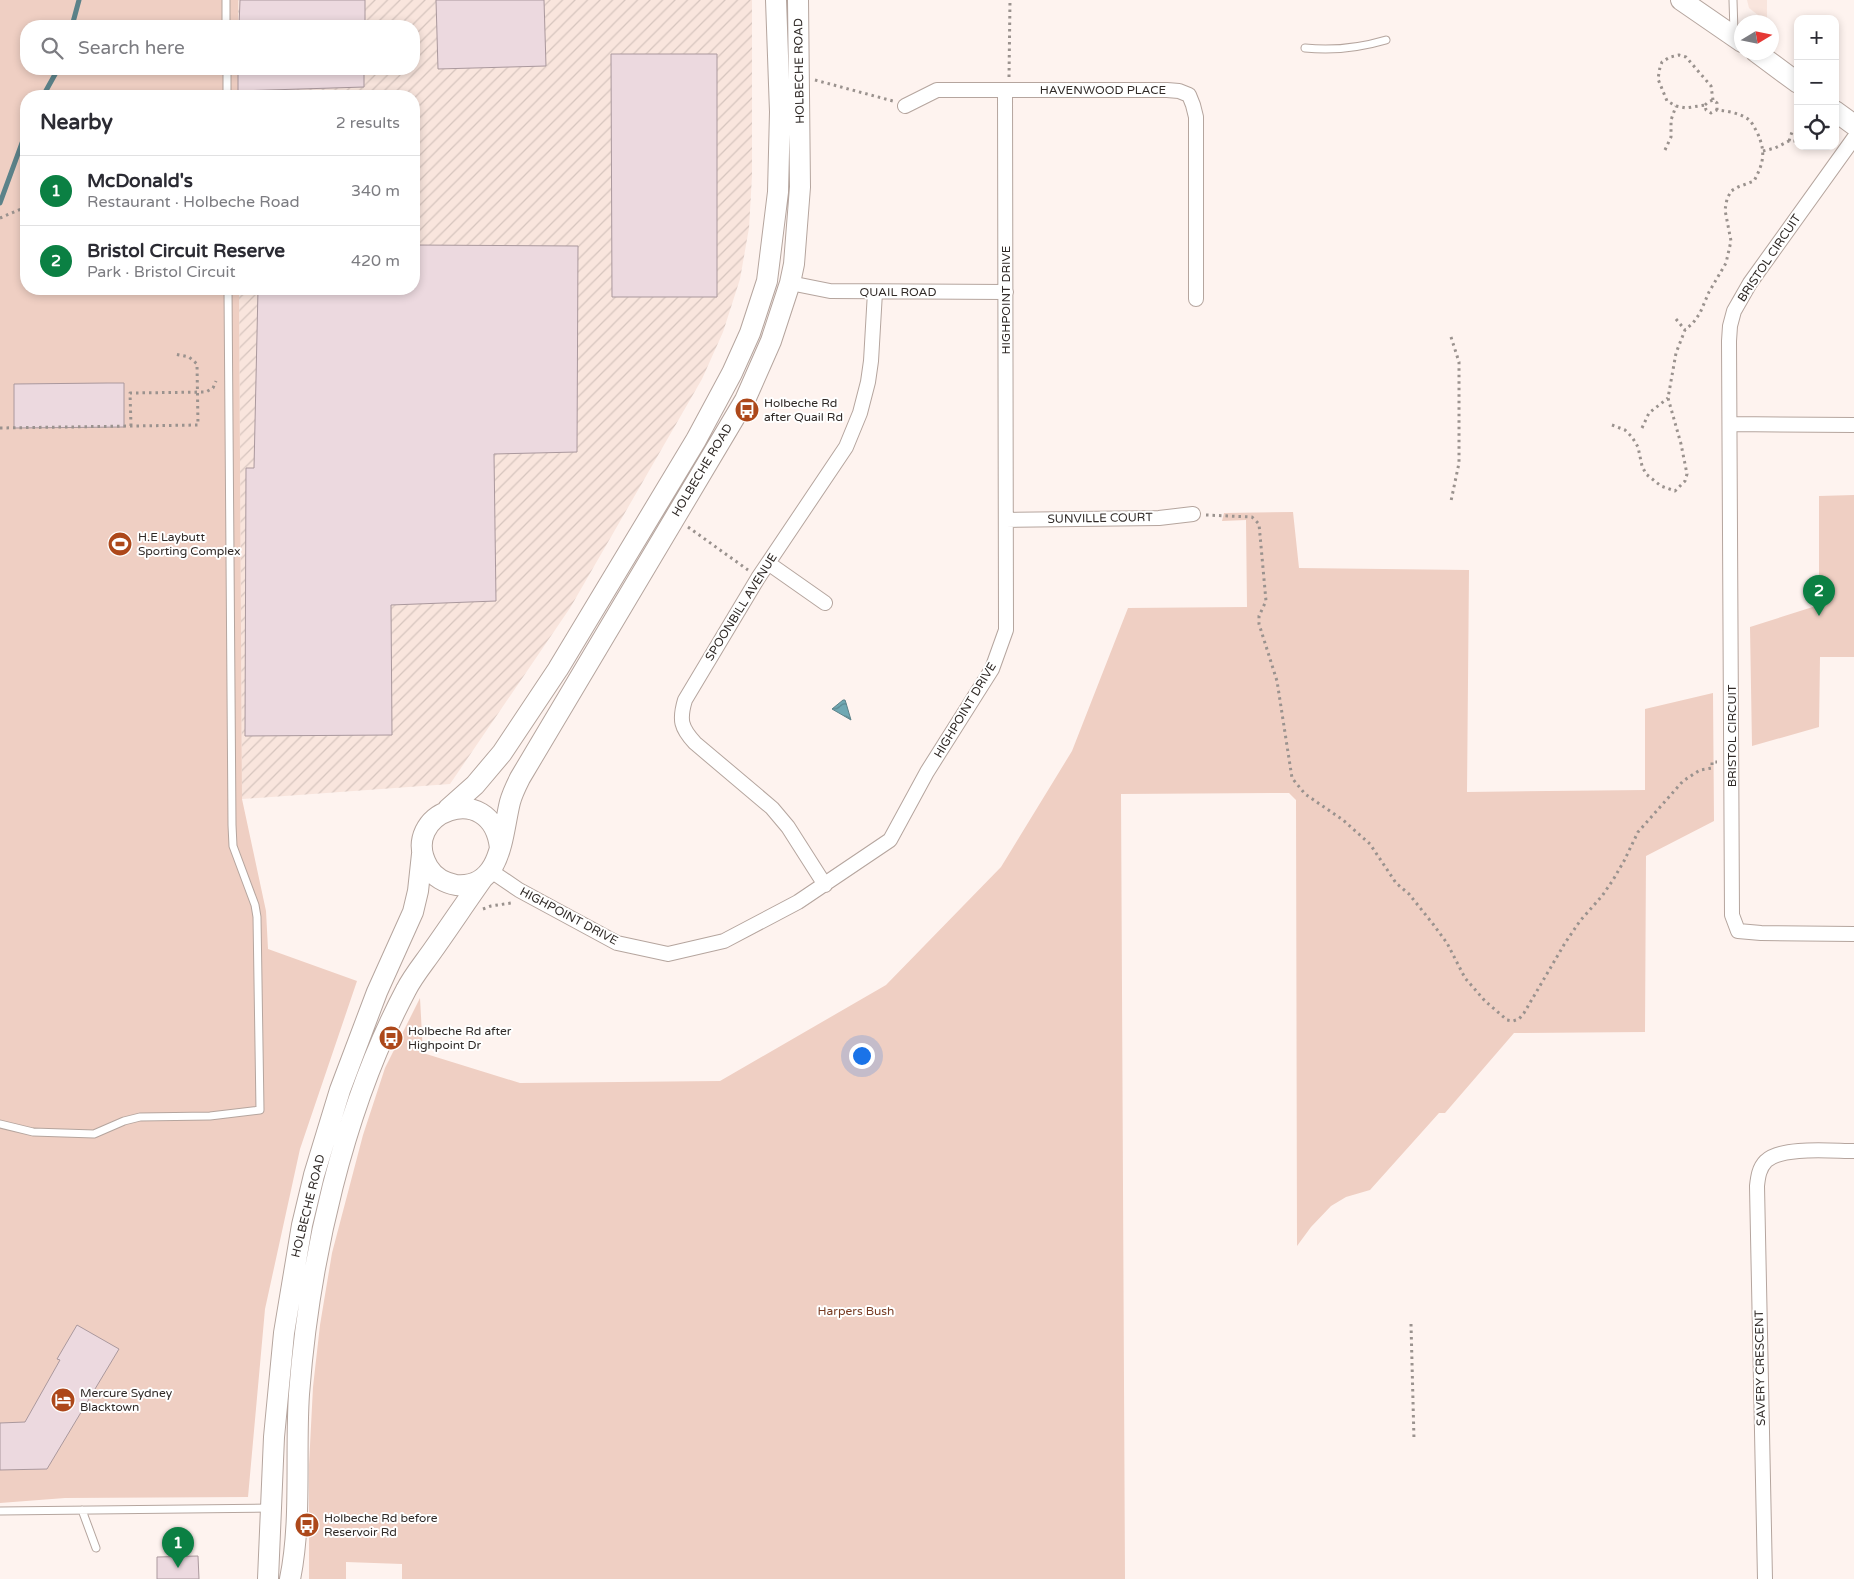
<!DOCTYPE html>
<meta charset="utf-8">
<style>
:root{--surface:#fff;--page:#f2f2f3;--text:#2b2b33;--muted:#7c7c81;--line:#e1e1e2;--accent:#0b8043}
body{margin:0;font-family:"Varela Round",sans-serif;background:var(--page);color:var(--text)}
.controls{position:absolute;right:15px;top:15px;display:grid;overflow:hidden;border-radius:10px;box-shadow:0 2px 8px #0003}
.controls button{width:45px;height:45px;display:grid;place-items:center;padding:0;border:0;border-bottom:1px solid var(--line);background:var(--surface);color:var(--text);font:25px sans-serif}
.compass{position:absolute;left:1734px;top:15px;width:45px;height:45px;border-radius:50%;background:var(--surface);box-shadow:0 2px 8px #0003;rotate:80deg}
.you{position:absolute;left:861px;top:1055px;width:18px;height:18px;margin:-12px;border:4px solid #fff;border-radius:50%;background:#1a73e8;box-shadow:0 0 0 8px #1a73e833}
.badge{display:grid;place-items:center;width:32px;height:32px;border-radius:50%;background:var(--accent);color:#fff;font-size:16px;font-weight:700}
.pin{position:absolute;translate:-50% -41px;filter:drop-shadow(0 1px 2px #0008)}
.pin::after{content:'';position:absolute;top:26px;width:18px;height:15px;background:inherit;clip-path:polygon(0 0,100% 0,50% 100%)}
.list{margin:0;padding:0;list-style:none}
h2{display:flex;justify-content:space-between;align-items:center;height:65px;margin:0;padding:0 20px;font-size:21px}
h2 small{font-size:16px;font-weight:400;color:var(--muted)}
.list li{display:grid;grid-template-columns:32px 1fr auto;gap:15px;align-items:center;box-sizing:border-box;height:70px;padding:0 20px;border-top:1px solid var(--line)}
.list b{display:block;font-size:19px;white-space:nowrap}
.list p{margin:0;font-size:16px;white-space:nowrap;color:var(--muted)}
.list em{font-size:16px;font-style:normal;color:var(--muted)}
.icon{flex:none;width:28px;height:28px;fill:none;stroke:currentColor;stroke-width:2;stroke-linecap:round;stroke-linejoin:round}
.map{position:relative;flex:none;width:1854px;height:1579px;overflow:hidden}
.search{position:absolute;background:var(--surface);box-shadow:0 2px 8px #0003;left:20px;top:20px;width:400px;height:55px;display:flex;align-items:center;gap:12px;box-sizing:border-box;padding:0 18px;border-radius:20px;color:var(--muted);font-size:19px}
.panel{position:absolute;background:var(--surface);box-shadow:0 2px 8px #0003;left:20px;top:90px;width:400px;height:205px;border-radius:20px}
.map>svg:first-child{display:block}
</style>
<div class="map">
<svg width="1854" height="1579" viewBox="0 0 1854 1579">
<defs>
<pattern id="industrial-furrows" width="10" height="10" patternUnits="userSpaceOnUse" patternTransform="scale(1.25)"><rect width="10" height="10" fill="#f9e5dd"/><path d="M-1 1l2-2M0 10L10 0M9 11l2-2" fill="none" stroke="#d6c5be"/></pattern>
<pattern id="water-waves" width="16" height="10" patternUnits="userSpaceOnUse" patternTransform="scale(1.25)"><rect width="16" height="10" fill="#6fa8b3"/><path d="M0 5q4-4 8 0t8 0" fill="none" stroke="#5c8992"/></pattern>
</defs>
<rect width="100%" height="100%" fill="#fef3ef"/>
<path fill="#f9e5dd" d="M1747,0H1767V22L1749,8Z"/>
<path fill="url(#industrial-furrows)" d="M238,0H752V176L749,228L740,279L723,332L702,379L570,608L450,784L242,799L239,289H414V96H238V69H414V26H238Z"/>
<path fill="#efcfc3" d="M0,0H238V26H26V69H238V96H26V289H239L242,799L266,911L268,949L357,981L300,1149L265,1309L248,1497L65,1498L0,1503Z
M1854,495V657H1820L1819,727L1752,746L1750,627L1819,605V496Z
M1293,512L1299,568L1469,570L1467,792L1645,790V709L1713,693L1714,821L1646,856L1645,1032L1514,1033L1445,1113H1439L1370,1190L1346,1197L1331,1206L1311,1227L1297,1246L1296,800L1289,793L1121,794L1125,1579H402V1564L346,1562V1579H309V1465L313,1387L320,1325L332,1253L363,1135L385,1068L420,998L423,1053L520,1083L720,1081L886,985L1001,867L1072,751L1128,608L1247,607L1246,520L1222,521L1224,513Z"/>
<path fill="url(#water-waves)" stroke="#5c8289" d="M843,700H845L846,703L851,720L832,709Z"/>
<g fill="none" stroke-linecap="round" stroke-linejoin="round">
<path stroke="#5c8289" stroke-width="5" d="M72,26L79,0
M43,96L58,69
M0,203L26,132"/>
</g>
<path fill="#ecd9df" stroke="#aa989d" d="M240,0H365V26H239Z
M436,0H544L546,66L438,69Z
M611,54H717V297H612Z
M238,69H364V87L238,91Z
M414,245L578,246L577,452L494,454L496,601L391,605L392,735L245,736L246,468H254L258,289H414Z
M107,383H124V427L14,428V384Z
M77,1325L119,1349L47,1469L0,1470V1423L25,1422L60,1360L57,1359Z
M198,1556L199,1579H157V1557Z"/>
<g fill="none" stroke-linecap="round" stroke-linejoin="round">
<defs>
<path id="lane" d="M226,0V26
M1733,0L1734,32
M1305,48C1333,51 1359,48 1386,40
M227,69V96
M0,1124L33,1132L94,1134L124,1121L140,1117L210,1116L260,1110L257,917L255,905L233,846L232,825L228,289
M82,1510L96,1548
M0,1511L270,1508"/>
<path id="street" d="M905,106L937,90H1167L1179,91L1189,95L1193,105L1196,117V299
M1854,138L1750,283L1734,311L1730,326L1729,341L1732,915L1738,931L1761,933L1854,934
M790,283L830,291L1006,292
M1730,424L1854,425
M1006,520L1159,518L1193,514
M768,563L825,603
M491,871L519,890L617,943L668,954L724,941L798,902L890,840L927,772L992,669L1006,630L1005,90
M825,885L788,827L772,808L695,743C681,728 679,720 685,700L758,578L846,447L860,413L868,382L871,361L875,292
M1765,1579L1757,1186C1758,1177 1759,1168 1766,1161C1782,1146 1832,1151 1854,1151"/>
<path id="secondary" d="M1681,0L1742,42
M1756,52L1798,83
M1835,111L1854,125
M448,809L475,785L502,753L558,669L696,440L732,373L750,333L767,281L778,192L780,112L776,0
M500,848C492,777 397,813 428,867C434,877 445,883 456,885C502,889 502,834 510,802C512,794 516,786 520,778L745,400L771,341L790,283L794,264L800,187L798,0
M268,1579L274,1437L284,1333L302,1225L314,1175L340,1090L377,992L413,912L418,891L422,854
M290,1579C302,1521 295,1454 299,1394C309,1261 343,1109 406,990C413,976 424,963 433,950C450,926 466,902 483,878"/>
</defs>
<use href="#lane" stroke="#b5a59e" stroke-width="9"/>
<use href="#street" stroke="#b5a59e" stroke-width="16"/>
<use href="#secondary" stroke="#b5a59e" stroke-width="22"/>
<path stroke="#9a928e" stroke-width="3" stroke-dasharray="2.5 4" stroke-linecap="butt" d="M1009,77L1010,0
M815,80L893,101
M1705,105L1708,102L1713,100L1717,103V110
M1789,141L1792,132L1798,130
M1665,150L1671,137V120L1676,106
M1763,151L1775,148L1789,141H1798
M0,218L26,207
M1676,319L1685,330
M1451,337L1459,362V463L1451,501
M1612,425L1625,430L1632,437L1638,447L1642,466L1646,474L1661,486L1675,491L1685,481L1687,474L1681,444L1668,398L1676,353L1685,330L1693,323L1700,313L1709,292L1726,263L1731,241L1725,210L1727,199L1731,191L1738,187L1754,181C1764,162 1766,152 1757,132C1754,127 1752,122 1748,119C1739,113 1727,111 1717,110L1711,113L1706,110L1705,105L1686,108L1676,106L1667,101L1658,79L1660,67L1662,62L1670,57L1679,55L1686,57L1711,86L1713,100
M131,426L130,393L206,392L213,388L216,381
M0,428L198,425L197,364L189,357L175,354
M1642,428L1649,413L1668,398
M1206,515L1252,517L1259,524L1266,601L1259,616V624L1277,681L1292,778L1305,794L1343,820L1370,844L1396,883L1409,894L1433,924L1447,943L1465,978L1485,1001L1507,1020L1513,1021L1519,1019L1524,1013L1565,943L1580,921L1602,896L1613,880L1624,861L1638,832L1683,781L1700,770L1712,768V762H1717
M688,527L748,570
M483,909L491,906L511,903L512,901
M1411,1324L1414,1440"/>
<use href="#lane" stroke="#fff" stroke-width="7"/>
<use href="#street" stroke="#fff" stroke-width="14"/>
<use href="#secondary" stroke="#fff" stroke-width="20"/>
</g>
<defs>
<symbol id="bus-disc" viewBox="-11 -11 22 22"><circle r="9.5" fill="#ad481a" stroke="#fff"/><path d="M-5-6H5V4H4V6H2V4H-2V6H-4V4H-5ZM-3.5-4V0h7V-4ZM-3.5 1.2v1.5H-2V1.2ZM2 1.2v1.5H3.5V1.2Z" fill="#fff"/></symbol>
<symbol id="stadium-disc" viewBox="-11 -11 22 22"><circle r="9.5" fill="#ad481a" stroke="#fff"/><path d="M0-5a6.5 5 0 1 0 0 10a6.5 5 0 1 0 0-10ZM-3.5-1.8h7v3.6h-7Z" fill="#fff"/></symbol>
<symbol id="hotel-disc" viewBox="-11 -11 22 22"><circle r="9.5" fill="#ad481a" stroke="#fff"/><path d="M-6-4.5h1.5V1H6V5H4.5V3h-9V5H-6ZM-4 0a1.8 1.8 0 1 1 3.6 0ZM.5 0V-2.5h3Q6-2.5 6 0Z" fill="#fff"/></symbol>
</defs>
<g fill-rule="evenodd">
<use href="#bus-disc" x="733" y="396" width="28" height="28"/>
<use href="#stadium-disc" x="106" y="530" width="28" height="28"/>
<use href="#bus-disc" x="377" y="1024" width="28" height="28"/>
<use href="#hotel-disc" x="49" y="1386" width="28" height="28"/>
<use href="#bus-disc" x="293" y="1511" width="28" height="28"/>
</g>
<g text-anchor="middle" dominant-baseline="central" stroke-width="4" stroke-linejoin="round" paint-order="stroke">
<g font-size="12" fill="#302a27" stroke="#fff">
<text transform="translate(799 71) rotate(-91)">HOLBECHE ROAD</text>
<text x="1103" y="90">HAVENWOOD PLACE</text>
<text transform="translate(1769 258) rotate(-56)">BRISTOL CIRCUIT</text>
<text x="898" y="292">QUAIL ROAD</text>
<text transform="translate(1006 300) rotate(-90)">HIGHPOINT DRIVE</text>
<text transform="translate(702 470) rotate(-59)">HOLBECHE ROAD</text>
<text transform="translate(1100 518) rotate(-1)">SUNVILLE COURT</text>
<text transform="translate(741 607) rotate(-58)">SPOONBILL AVENUE</text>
<text transform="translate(965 710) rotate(-59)">HIGHPOINT DRIVE</text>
<text transform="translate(1732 736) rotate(-90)">BRISTOL CIRCUIT</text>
<text transform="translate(569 916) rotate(28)">HIGHPOINT DRIVE</text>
<text transform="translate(308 1206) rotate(-76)">HOLBECHE ROAD</text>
<text transform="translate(1760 1368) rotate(-91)">SAVERY CRESCENT</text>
</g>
<g font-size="12" fill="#302a27" stroke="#fff" text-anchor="start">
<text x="764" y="403">Holbeche Rd<tspan x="764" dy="14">after Quail Rd</tspan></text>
<text x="138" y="537">H.E Laybutt<tspan x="138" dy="14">Sporting Complex</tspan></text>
<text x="408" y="1031">Holbeche Rd after<tspan x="408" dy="14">Highpoint Dr</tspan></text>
<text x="80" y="1393">Mercure Sydney<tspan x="80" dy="14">Blacktown</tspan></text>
<text x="324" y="1518">Holbeche Rd before<tspan x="324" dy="14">Reservoir Rd</tspan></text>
</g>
<g font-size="12" fill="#783c23" stroke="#fff">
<text x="856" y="1311">Harpers Bush</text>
</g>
</g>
</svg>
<div class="controls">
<button>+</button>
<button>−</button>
<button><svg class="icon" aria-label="locate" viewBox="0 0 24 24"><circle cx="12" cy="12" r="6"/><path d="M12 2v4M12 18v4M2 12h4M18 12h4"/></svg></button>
</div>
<svg class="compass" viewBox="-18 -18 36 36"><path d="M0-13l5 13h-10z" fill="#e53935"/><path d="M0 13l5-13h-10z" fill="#7c7c81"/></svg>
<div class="you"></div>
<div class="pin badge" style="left:178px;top:1568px">1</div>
<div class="pin badge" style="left:1819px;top:616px">2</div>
<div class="search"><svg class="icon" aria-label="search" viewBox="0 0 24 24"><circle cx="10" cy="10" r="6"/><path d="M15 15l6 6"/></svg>Search here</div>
<section class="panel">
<h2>Nearby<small>2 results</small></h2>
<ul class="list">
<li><span class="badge">1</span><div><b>McDonald's</b><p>Restaurant · Holbeche Road</p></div><em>340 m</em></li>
<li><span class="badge">2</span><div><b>Bristol Circuit Reserve</b><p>Park · Bristol Circuit</p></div><em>420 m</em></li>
</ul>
</section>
</div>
